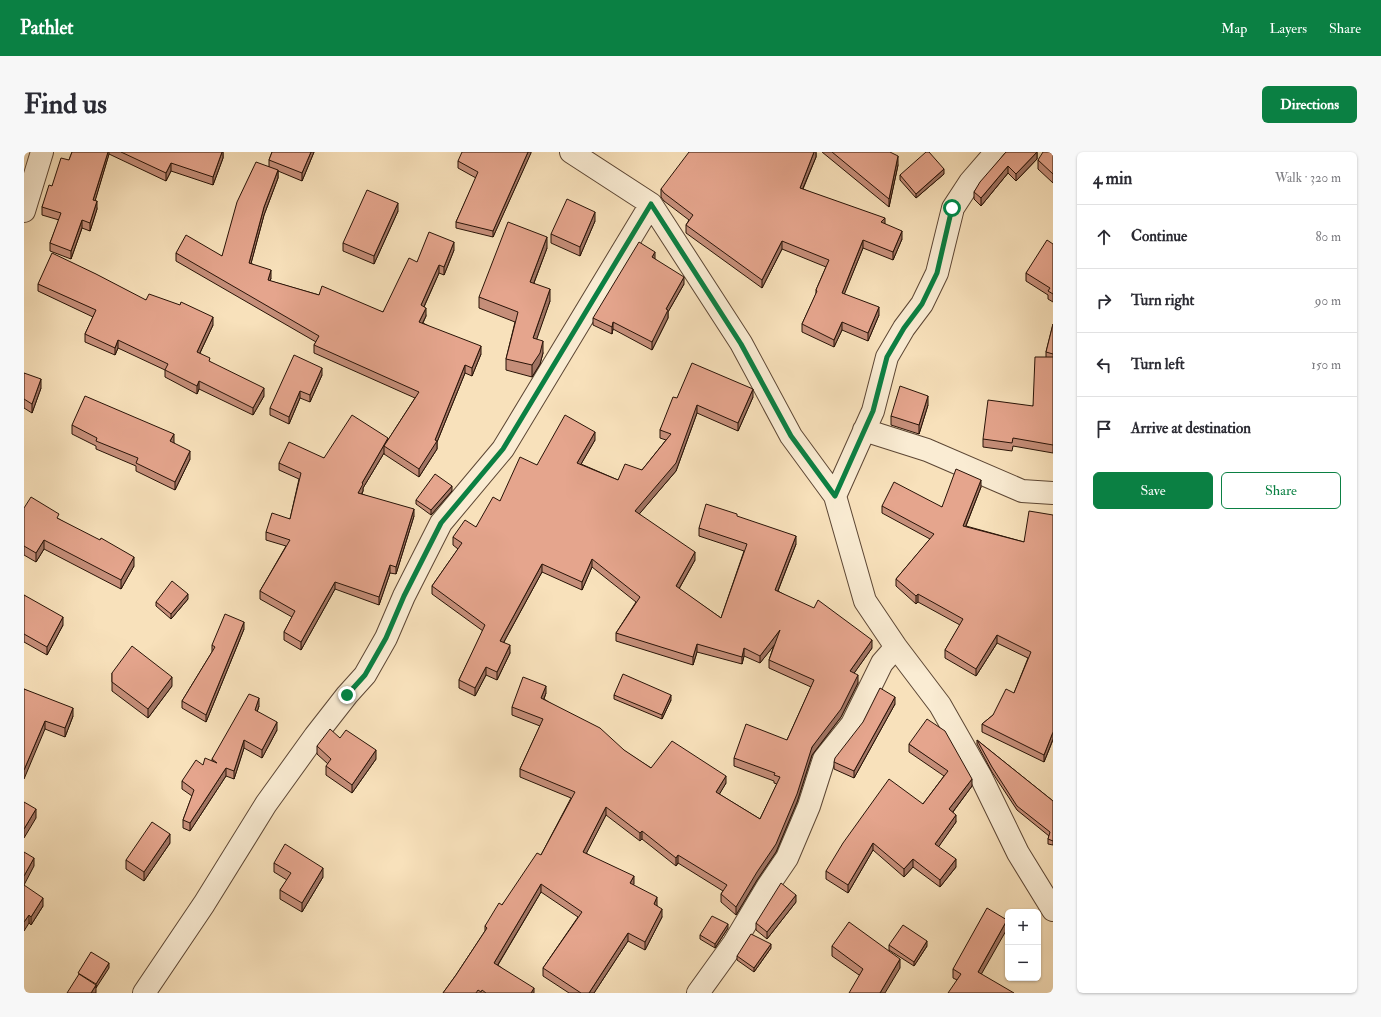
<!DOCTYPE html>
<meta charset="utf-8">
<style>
:root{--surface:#fff;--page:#f7f7f7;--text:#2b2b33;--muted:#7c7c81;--line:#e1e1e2;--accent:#0b8043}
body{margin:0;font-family:"IM FELL Double Pica",serif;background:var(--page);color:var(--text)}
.controls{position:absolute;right:12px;bottom:12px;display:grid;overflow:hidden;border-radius:6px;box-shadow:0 1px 3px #0004}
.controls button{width:36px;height:36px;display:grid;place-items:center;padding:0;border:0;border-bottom:1px solid var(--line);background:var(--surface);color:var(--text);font:20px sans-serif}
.stop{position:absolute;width:12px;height:12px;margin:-9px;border:3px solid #0b8043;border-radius:50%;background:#fff}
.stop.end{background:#0b8043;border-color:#fff;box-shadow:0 1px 4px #0008}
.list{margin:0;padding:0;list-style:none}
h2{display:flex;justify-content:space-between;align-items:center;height:52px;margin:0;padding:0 16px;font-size:17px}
h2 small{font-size:13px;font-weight:400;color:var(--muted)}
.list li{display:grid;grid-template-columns:26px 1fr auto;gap:12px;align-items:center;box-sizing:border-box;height:64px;padding:0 16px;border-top:1px solid var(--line)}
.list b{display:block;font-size:15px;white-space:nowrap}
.list em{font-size:13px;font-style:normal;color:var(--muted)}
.actions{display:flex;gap:8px;padding:12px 16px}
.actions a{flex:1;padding:9px 0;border:1px solid var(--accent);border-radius:6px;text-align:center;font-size:14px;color:var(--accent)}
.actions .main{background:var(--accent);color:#fff}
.icon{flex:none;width:22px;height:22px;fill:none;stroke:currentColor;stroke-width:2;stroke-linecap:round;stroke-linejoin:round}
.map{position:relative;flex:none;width:1029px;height:841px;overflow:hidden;border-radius:6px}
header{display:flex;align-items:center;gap:24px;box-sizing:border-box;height:56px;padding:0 20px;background:var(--accent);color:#fff}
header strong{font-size:19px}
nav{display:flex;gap:22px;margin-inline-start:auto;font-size:14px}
.intro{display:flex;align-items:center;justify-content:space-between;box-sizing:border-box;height:96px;padding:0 24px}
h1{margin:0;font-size:28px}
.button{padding:10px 18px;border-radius:6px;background:var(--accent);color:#fff;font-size:14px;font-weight:700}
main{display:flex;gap:24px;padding:0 24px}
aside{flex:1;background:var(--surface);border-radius:6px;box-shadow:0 1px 3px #0004}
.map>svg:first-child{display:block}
</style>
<header>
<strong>Pathlet</strong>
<nav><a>Map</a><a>Layers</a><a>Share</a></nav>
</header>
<div class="intro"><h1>Find us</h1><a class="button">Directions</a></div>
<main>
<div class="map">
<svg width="1029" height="841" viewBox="0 0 1029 841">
<rect width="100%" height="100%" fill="#f8e1bb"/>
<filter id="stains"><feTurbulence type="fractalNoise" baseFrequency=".005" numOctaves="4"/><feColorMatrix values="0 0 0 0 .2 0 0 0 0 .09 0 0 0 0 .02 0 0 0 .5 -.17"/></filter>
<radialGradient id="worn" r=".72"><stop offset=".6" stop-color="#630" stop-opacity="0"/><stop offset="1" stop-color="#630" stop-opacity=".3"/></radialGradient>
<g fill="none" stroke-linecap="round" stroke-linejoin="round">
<defs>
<path id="minor" d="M547,0L627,52L717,191L767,284L811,344L841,449L872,495L916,553L957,625L994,701L1029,758
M0,59L18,0
M840,278L903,298L998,339L1029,341
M811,344L849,259L863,205L880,176L898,152L913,121L929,56L946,30L972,0
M120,841L180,752L242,652L291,584L323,543L341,523L362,486L380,444L417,371L479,297L627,52
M674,841L710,791L744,734L763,706L785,654L800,607L828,572L858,511L872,495"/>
</defs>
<use href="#minor" stroke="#5c4634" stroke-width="24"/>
<use href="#minor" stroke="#faecd3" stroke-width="22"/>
</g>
<path fill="#c58e79" stroke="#281307" d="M48,0H199V6L189,33L147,19L142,29L85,2L71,48L73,57L66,79L58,76L47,107L26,99V91L35,68L18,63V55L28,34L45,8Z
M248,0H290L278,29L254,19V26L240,63L227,111L247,126L246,129L295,143L359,160L393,110L430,98L420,123L415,121L400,155L402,164L399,171L457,202L448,224L441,221L413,290V297L395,325L360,302V301L339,336V339L338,342L390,364L372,422L366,421L355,453L311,437L277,498L260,488V480L268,465L236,447V439L262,394L242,388V380L266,367L275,327L255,318V311L300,306L364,288L391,246L290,201V193L292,190L152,109V101L198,104L245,15V8Z
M507,0L469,85L432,76V70L452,26L434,16V9Z
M792,0V5L779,37L861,72L878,87L869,108L839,96L820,142L855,163L844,189L818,178L810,195L778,180V172L792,142V138L802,115L758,97L738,136L662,81V73L665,68L640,49L637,45V37Z
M798,0H866L874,13L865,55Z
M1013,0V7L992,29L984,21L957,54L950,47V40L981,1Z
M1029,0V31L1014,17V8Z
M920,22L892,46L876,28V23Z
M374,59L350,112L319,99V91Z
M571,69L556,104L527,91V82Z
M1029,92V150L1024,147V143L1002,129V121Z
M523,96L510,131L526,149L512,187L519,201L516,212L508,225L482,218V207L491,170L455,156V145Z
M631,107L660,132L644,160V166L628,198L589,177L588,182L569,173V166Z
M14,132L122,148L189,173L176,201L186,210L240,244L229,263L175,237L173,242L141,225V218L94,196L91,203L61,190V182L69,165L14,139Z
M1029,172V301L989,294L988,299L959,295V287L1009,254L1022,205V200Z
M0,221L17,236L8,261L0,256Z
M298,223L286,250L276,246L265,272L246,263V256Z
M729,245L714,279L673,261L652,319L615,362L671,408L655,437L697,466L720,399L675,384V376L713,365L772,392L754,439L848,496L830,521L834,531L817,565L788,603L773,650L752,700L733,728L712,763L697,750V742L699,739L654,711L652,714L618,687L616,689L582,663L562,701L610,732L609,733L633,753V754L638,765L621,798L604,789L570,841H545L519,824V816L554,765L517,740L474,813L507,841H419L432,823L461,779V774L478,753L517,703L547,646L496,625V617L516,574L488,563V555L522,541L520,547L627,616L702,631L695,642L736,667L753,632L750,631V629L710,614V606L763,588L787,535L745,516V508L750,493L736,511L720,504L718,512L673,500L669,513L592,489V481L612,450L568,415L558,438L518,420L480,490L486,501L473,528L462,523L451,544L435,536V528L459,479L408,442V434L434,397L429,393V385L452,375L476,349L513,313L571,288L557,312L594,328L618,318L642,288L636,286V278L653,246Z
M904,253L895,282L867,273V264Z
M48,273L150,290V291L166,307L151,338L112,319V314L72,297V294L48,282Z
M957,335L942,374L1000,390L1029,363V588L1020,610L958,580V572L969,563L990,541L1004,506L973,491L952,524L921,506V498L936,473L894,450L892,452L872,434V427L906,387L858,361V354L918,355Z
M428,339L407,363L392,352V348Z
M0,356L35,367L110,414L97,437L20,397L12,410L0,403Z
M0,443L39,473L23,503L0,490Z
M164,447L147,467L132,454V450Z
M220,477L182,570L158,556V549L188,500V493Z
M88,521L148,534L124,566L88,539Z
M0,537L49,564L41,585L21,577Z
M590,543L647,548L638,567L590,547Z
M871,552L830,626L810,617V610Z
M235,554L233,560L253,578L238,606L220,596L210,627L202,624L166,679L159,676V668L168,644L158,637V629L179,613L188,609V607Z
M316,586L352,607L328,641L302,623V614L304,612L293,602V594Z
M953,588L1029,649V693L1024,692V687L1025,684L993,658L968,620L953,592Z
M885,592L948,634L929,660L932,670L914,695L932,715L916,735L889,715L880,725L849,698L824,741L802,727V719L899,652L920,624L885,600Z
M146,691L120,729L102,717V708Z
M250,711L299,725L278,760L256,747V738L263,728L250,720Z
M0,733L19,754L7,773L5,771Z
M772,750L743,787L732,778V771Z
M704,776L691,796L676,787V783Z
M983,777L933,828L929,826V817Z
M865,793L903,794L890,814L865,798Z
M808,794L876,816L835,823L808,804Z
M747,796L730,820L713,808V804Z"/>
<path fill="#a07463" stroke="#281307" d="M84,0H85V2L69,56V48Z
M198,0H199V6L189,33V25Z
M287,0H290L278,29V21Z
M504,0H507V1L469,85V79Z
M790,0H792V5L776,43V36Z
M1013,0V7L992,29V22Z
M874,4V13L865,55V47Z
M147,11V19L142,29V21Z
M984,14V21L957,54V46Z
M920,17V22L892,46V42Z
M254,18V26L240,63L225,119V111L240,55Z
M73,49V57L66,79V71Z
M374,51V59L350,112V104Z
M571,60V69L556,104V95Z
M861,66V74L857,70Z
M58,68V76L47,107V99Z
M878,79V87L869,108V100Z
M523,85V96L506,141V130Z
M839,88V96L818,148V141Z
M758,89V97L738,136V128Z
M430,90V98L420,123V115Z
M631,100V107L628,105Z
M415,113V121L397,161V153Z
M247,118V126L244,136V128Z
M660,125V132L644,160V166L628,198V190L642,157Z
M526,137V149L509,198V186Z
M855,155V163L844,189V181Z
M402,156V164L395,178V170Z
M189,165V173L173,207V200Z
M589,170V177L588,182V175Z
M818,170V178L810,195V188Z
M94,188V196L91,203V196Z
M519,189V201L516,212L508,225V213Z
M457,194V202L448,224V216Z
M441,213V221L413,290V297L395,325V317L411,288Z
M298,216V223L286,250V243Z
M17,227V236L8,261V252Z
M175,229V237L173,242V234Z
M240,236V244L229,263V256Z
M729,237V245L714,279V271Z
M276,239V246L265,272V265Z
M904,244V253L895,282V273Z
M673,253V261L652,319L611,367V359Z
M571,280V288L553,319V311Z
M150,282V290L146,298V289Z
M364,286V294H360V301L339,336V339L334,348V341L338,331Z
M166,299V307L151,338V330Z
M957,328V335L939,381V374Z
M428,334V339L407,363V358Z
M390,357V364L372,422V415Z
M772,384V392L751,446V438Z
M20,388V397L12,410V401Z
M671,400V408L652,442V434Z
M110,405V414L97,437V428Z
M568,407V415L558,438V430Z
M518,412V420L476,497V489Z
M366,413V421L355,453V445Z
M311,430V437L277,498V490Z
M164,442V447L147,467V462Z
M894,442V450L892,452V444Z
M39,465V473L23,503V495Z
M220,470V477L182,570V563Z
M756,478V486L736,511V504Z
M973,483V491L952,524V517Z
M848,488V496L826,527V519Z
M673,492V500L669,513V505Z
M486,493V501L473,528V520Z
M720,496V504L718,512V505Z
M462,515V523L451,544V536Z
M834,523V531L817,565L788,603L773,650L752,700L733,728L712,763V755L788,595Z
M148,525V534L124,566V557Z
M522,534V541L517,554V546Z
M647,543V548L638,567V563Z
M871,545V552L830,626V619Z
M235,546V554L231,566V558Z
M49,556V564L41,585V576Z
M21,569V577L0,627V618Z
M253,570V578L238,606V598Z
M1029,580V587L1020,610V603Z
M220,588V596L210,627V619Z
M352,598V607L328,641V633Z
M202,616V624L166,679V671Z
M702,624V631L692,648V640Z
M948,627V634L925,665V657Z
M582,655V663L559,708V700Z
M12,657V666L0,686V677Z
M932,663V670L911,700V692Z
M618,679V687L616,689V681Z
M146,682V691L120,729V720Z
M849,691V698L824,741V733Z
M654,703V711L652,714V706Z
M10,706V714L0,733V724Z
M889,707V715L880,725V717Z
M932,707V715L916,735V728Z
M299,716V725L278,760V751Z
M610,724V732L606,739V731Z
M517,732V740L470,819V811Z
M772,743V750L743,787V780Z
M633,745V753L630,760V752Z
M19,746V754L7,773V765Z
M638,757V765L621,798V790Z
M5,763V771L0,779V770Z
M983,768V777L954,828V820Z
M704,772V776L691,796V792Z
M604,781V789L570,841H565Z
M903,789V794L890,814V810Z
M747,792V796L730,820V816Z
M876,807V816L861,841H856Z
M85,811V816L72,836V832Z
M72,833V841H67Z
M510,836V841H507Z"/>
<path fill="#e5a58d" stroke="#281307" d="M48,0H84L69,48L73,49L66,71L58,68L47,99L26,91L37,61L18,55L25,33L28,34L37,6L45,8Z
M97,0H198L189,25L147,11L142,21Z
M248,0H287L278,21L245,8Z
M438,0H504L469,79L432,70L454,20L434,9Z
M665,0H790L776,36L861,66L857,70L878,79L869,100L839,88L818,141L855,155L844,181L818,170L810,188L778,172L793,139L792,138L805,108L758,89L738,128L662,73L669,63L640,41L637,37Z
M808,0H866L874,4L865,47Z
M902,0H905L920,17L892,42L876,23Z
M982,0H1013L992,22L984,14L957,46L950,40L956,30Z
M1019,0H1029V22L1014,8Z
M232,10L254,18L240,55L225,111L247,118L244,128L295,143L298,134L359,160L385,106L393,110L405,80L430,90L420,115L415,113L397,153L402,156L395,170L457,194L448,216L441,213L411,288L413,289L395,317L360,294L395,240L290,193L295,184L152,101L162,83L198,104L213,50Z
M343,38L374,51L350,104L319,91Z
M543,47L571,60L556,95L527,82Z
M484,70L523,85L506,130L526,137L509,186L519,189L516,201L508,213L482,207L494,160L455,145Z
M1023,88L1029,92V142L1024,139L1026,136L1002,121Z
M615,90L631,100L628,105L660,125L642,157L644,158L628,190L589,170L588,175L569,166Z
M28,101L72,122L122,148L125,142L156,153L157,150L189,165L173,200L186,206L185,209L240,236L229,256L175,229L173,234L141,218L144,212L94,188L91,196L61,182L72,158L14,132Z
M1029,172V202L1022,200Z
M270,203L298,216L286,243L276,239L265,265L246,256Z
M1011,205H1029V293L989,286L988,291L959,287L964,248L1009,254Z
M668,211L729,237L714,271L673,253L652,311L611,359L671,400L652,434L697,466L723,392L675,376L682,352L713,362V364L772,384L751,438L790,456L794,448L848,488L826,519L834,523L817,557L788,595L773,642L752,692L733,720L712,755L697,742L703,733L654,703L652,706L618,679L616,681L582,655L559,700L610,724L606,731L633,745L630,752L638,757L621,790L604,781L565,841H557L519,816L558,760L517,732L470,811L510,836L507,841H462L458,838L457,840L454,838L452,841H419L432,823L463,776L461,774L475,751L478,753L513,701L517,703L551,640L496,617L519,567L488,555L499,525L522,534L517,546L576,576L600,598L627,616L648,589L702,624L692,640L736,667L756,625L750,623L751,621L710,606L722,572L763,588L790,528L745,508L756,478L736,504L720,496L718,505L673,492L669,505L592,481L616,445L568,407L558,430L518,412L476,489L486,493L473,520L462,515L451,536L435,528L461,473L408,434L438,391L429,385L441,368L452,375L469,345L476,349L496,305L513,313L541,263L571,280L553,311L594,328L601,312L618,318L647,282L636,278L649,245L653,246Z
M0,221L17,227L8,252L0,247Z
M876,234L904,244L895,273L867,264Z
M61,244L150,282L146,289L166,299L151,330L112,311L114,306L72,289L73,286L48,273Z
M328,263L364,286L338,331L339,332L334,341L390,357L372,415L366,413L355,445L311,430L277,490L260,480L271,459L236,439L266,388L242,380L248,361L266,367L277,321L255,311L265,290L300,306Z
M932,317L957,328L939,374L1000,390L1005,359L1029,363V580L1020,603L958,572L969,563L982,537L990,541L1007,500L973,483L952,517L921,498L939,467L894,442L892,444L872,427L910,382L858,354L870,330L918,355Z
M411,322L428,334L407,358L392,348Z
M7,345L35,362L33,366L76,388L77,386L110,405L97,428L20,388L12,401L0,394V356Z
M148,429L164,442L147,462L132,450Z
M0,443L39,465L23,495L0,482Z
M201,462L220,470L182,563L158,549L191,495L188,493Z
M108,494L148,525L124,557L88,530V521Z
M599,522L647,543L638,563L590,543Z
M856,536L871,545L830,619L810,610L811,606L839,570Z
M0,537L49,556L41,576L21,569L0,618Z
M225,542L235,546L231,558L253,570L238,598L220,588L210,619L202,616L166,671L159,668L170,638L158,629L172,608L179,613L181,606L193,611L188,607Z
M903,567L921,579L948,627L925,657L932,663L911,692L932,707L916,728L889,707L880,717L849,691L824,733L802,719L819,691L865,627L899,652L924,619L885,592Z
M306,577L316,586L322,578L352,598L328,633L302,614L307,607L293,594Z
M953,588L1029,649V689L1024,687L1026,680L993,654L968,615Z
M0,650L12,657L0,677Z
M128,670L146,682L120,720L102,708Z
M261,692L299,716L278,751L256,738L267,721L250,711Z
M0,700L10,706L0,724Z
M757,731L772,743L743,780L732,771Z
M0,733L19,746L7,765L5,763L0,770Z
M963,756L983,768L954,820L990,841H924L937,822L929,817Z
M688,764L704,772L691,792L676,783Z
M825,770L876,807L856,841H825L839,817L808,794Z
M879,773L903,789L890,810L865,793Z
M727,782L747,792L730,816L713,804Z
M67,800L85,811L72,832L54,821Z
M55,822L72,833L67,841H43Z"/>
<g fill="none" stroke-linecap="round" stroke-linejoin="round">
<path stroke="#0b8043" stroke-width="5" d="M323,543L341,523L362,486L380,444L417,371L479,297L627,52L717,192L767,284L811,344L849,259L863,205L880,176L898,152L913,121L928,56"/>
</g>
<rect width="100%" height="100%" filter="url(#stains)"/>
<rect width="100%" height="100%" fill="url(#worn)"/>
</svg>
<div class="controls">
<button>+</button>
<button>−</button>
</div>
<div class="stop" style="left:928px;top:56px"></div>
<div class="stop end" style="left:323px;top:543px"></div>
</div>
<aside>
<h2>4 min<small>Walk · 320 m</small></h2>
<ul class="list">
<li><svg class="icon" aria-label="ahead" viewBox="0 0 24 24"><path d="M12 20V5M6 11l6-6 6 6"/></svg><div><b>Continue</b></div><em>80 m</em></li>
<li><svg class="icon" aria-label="right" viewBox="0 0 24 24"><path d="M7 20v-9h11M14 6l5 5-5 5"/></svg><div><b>Turn right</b></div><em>90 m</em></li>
<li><svg class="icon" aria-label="left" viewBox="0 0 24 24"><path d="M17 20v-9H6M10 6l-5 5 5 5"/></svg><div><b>Turn left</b></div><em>150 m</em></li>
<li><svg class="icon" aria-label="arrive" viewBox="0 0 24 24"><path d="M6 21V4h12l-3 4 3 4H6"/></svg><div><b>Arrive at destination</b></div></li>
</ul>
<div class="actions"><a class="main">Save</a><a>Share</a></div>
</aside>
</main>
